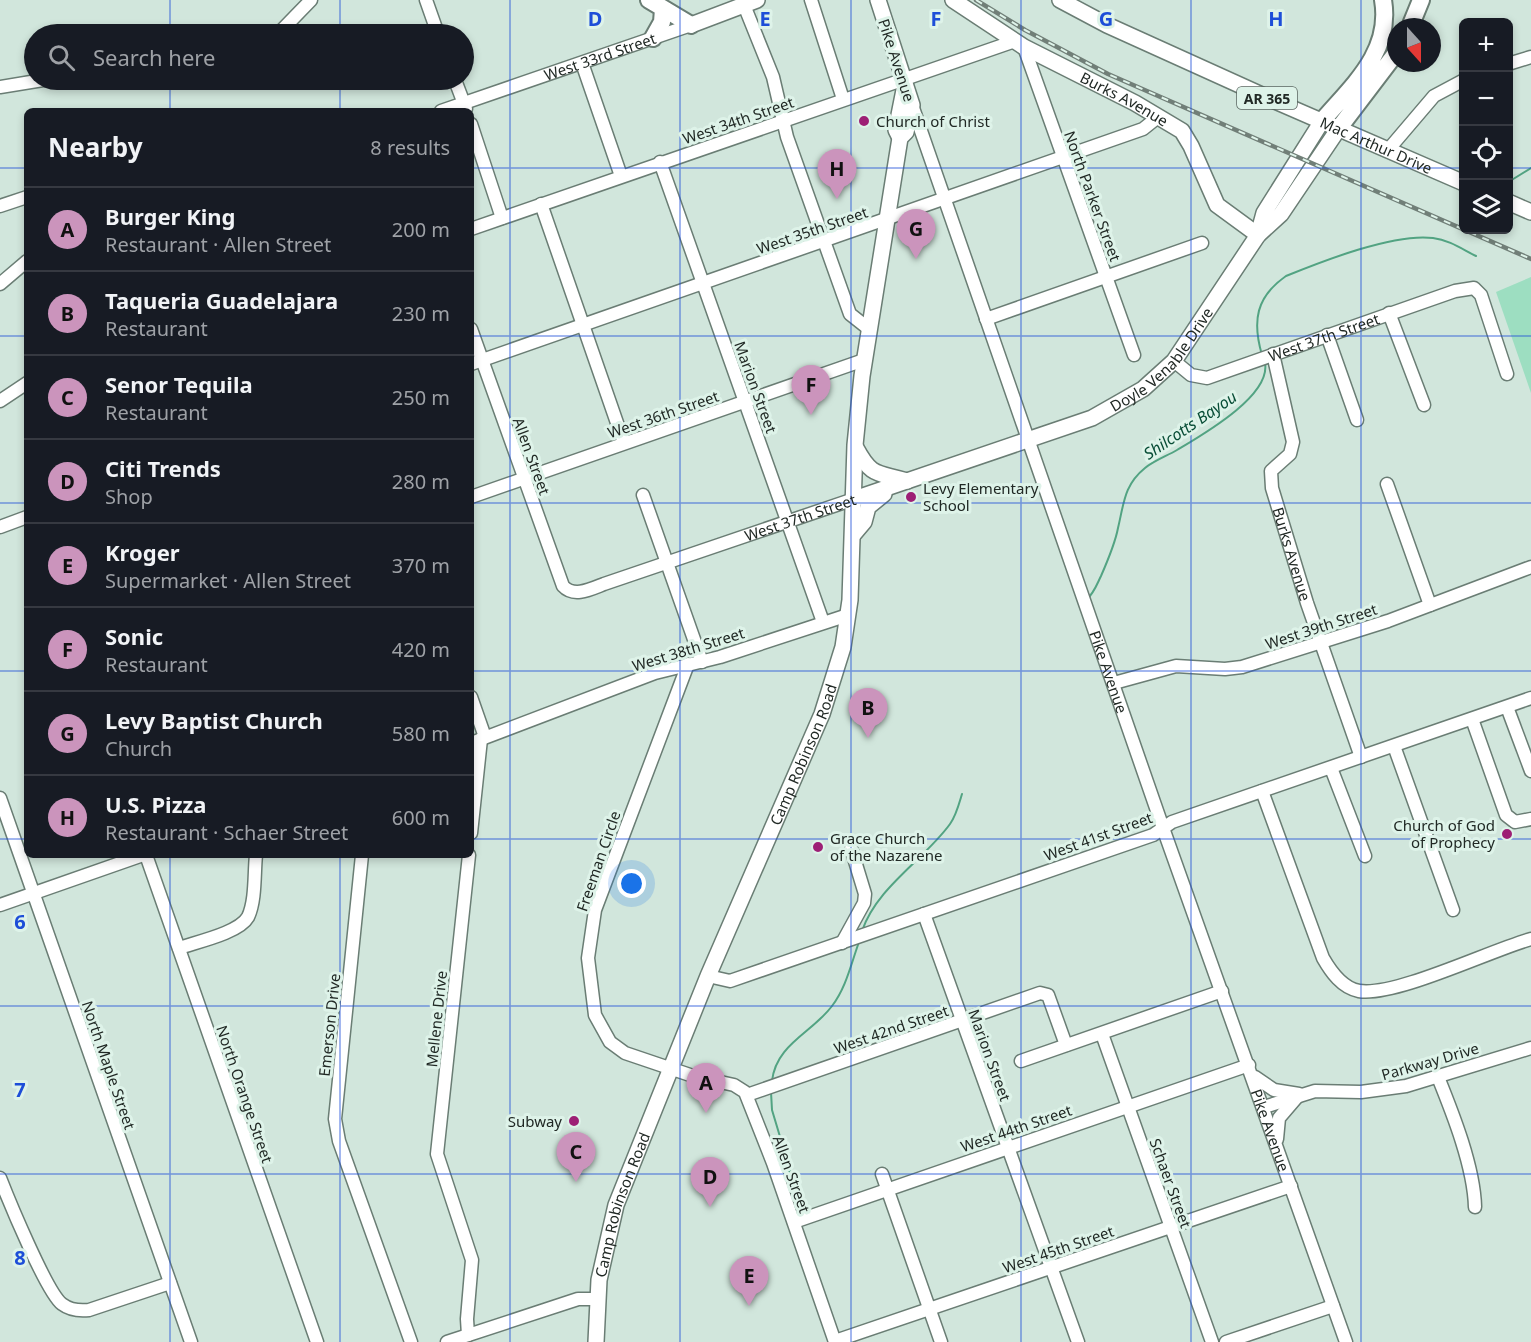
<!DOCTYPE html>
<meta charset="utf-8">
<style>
:root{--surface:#171b24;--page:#242831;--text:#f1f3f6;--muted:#9ea1a6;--line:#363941;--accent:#cb94bc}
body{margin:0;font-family:"Noto Sans",sans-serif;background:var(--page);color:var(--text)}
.controls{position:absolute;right:18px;top:18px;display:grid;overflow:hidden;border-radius:9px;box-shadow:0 3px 9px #0003}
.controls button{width:54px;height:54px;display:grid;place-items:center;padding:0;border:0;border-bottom:2px solid var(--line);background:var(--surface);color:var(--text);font:30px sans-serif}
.compass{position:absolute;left:1387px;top:18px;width:54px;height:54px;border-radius:50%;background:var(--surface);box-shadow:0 3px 9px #0003;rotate:159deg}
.you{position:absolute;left:632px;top:884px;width:21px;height:21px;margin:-15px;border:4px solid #fff;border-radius:50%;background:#1a73e8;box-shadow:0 0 0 9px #1a73e833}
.badge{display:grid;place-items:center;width:39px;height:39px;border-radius:50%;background:var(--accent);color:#111;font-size:20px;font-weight:700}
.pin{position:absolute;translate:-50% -50px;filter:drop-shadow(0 2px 3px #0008)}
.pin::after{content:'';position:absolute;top:32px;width:21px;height:18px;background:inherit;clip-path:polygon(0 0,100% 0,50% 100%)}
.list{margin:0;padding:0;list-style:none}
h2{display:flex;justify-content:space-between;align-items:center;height:78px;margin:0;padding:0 24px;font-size:26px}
h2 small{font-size:20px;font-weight:400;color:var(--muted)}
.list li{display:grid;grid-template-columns:39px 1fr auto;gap:18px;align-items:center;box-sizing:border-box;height:84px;padding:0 24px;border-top:2px solid var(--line)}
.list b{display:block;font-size:22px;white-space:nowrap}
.list p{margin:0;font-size:20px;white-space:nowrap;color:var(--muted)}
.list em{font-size:20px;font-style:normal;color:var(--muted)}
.icon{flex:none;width:33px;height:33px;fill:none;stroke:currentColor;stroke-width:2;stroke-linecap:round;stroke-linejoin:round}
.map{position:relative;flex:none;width:1531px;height:1342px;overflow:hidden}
.search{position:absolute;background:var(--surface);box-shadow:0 3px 9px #0003;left:24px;top:24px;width:450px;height:66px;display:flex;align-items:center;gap:15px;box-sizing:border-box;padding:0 21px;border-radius:33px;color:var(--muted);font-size:22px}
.panel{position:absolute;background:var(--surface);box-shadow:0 3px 9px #0003;left:24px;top:108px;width:450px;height:750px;border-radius:9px}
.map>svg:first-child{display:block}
</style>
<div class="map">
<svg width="1531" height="1342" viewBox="0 0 1531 1342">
<rect width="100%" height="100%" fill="#d1e6dc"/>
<path fill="#9ddec1" d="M1531,277V393L1496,292Z"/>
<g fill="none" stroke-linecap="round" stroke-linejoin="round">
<path stroke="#52a382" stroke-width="2" d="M1510,181L1531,168
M1262,355C1252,321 1256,297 1286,276C1323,261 1394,233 1433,238C1449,240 1462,249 1476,256
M1087,599C1094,593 1097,584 1101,576C1108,560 1115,544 1118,528C1124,503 1124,485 1145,468C1155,460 1167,456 1177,450C1202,435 1271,396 1265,363
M862,931C877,887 924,860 950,824C956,816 959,804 962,794
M772,1081C776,1044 812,1033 832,1006C846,988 851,964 859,942
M771,1092L772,1110L790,1170L785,1181"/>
<defs>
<g id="minor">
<path d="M426,0L438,34"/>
<path d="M811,0L843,99"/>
<path d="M744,5L773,77L787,137L850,314L869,329"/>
<path d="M278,34L311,0"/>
<path d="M1024,47L1134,355"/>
<path d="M582,63L621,176"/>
<path d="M1508,64L1531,57"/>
<path d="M116,80H170"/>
<path d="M455,80L466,109"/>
<path d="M0,87L43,80"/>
<path id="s1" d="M912,105L1163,828L1346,1342"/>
<path id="s2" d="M441,111L691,25"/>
<path d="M471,124L502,218"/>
<path d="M1388,150L1434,96L1464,80"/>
<path d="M660,162L823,622"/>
<path d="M541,204L624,443"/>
<path d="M0,206L27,197"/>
<path d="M471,229L1015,41"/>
<path d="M0,284L27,261"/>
<path d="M1389,313L1424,405"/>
<path d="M986,319L1202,243"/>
<path id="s3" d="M471,329L563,586C574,598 591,589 604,584L854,499"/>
<path d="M1327,335L1357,420"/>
<path id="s4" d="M1273,354L1293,442L1290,454L1271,471L1272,488L1307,603L1361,757"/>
<path id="s5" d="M1174,361L1191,375L1207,378L1455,291L1474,288L1481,295L1507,374"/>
<path d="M471,364L1143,129L1158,117"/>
<path d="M0,401L27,383"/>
<path d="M1387,484L1430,605"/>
<path d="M643,495L702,662"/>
<path d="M471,497L864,360"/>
<path d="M0,527L27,517"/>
<path d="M688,664L595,910L588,958L595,1015L610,1042L625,1053L693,1076L734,1085L745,1092L773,1163L835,1342"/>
<path d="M1114,683L1176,666L1225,669L1242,667L1388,621L1531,567"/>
<path d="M471,697L485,737"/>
<path d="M1507,707L1531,771"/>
<path d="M1472,719L1506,815L1515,822L1531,819"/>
<path d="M471,743L655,673L720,657L848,615"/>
<path d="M1394,746L1453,910"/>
<path d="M1331,768L1365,856"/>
<path d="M1262,791L1323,958C1331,972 1342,988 1359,991C1395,997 1491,950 1531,939"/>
<path d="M0,798L191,1342"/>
<path d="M471,833L481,739"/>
<path d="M146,855L317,1342"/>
<path d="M362,855L335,1119L339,1141L411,1342"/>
<path d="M0,905L143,855"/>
<path d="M924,914L1078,1342"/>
<path d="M842,943L864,903L865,894L851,848"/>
<path d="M179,948C196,942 239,933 248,917C256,900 254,873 256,855"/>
<path d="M708,976L730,981L1153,835L1172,822L1531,698"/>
<path d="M1102,1034L1212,1342"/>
<path d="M1021,1061L1222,991"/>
<path d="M1255,1077L1274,1090L1299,1094"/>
<path d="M1438,1077C1453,1114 1474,1167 1475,1207"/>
<path d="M747,1095L1040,993L1048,995L1066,1045"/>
<path d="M1264,1107L1315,1091L1361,1092L1406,1086L1531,1048"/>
<path d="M1277,1139L1279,1118L1297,1097"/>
<path d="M882,1174L941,1342"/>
<path d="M0,1178C9,1201 47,1293 62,1304C70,1310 80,1311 89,1310L170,1283"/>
<path d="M794,1222L1249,1065"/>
<path d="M468,1335L467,1319L472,1260L437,1154L469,855"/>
<path d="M835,1341L1291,1186"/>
<path d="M447,1342L578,1299H598"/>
<path d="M1226,1342L1333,1306"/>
</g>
<g id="major">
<path id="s6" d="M953,0L1024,47L1135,103L1182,131L1191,146L1217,205L1258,235"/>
<path id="s7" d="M1060,0L1107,25L1275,101L1464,183"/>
<path d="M691,25L757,0"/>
<path d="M900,138L896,130L905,85"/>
<path d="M1508,202L1531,212"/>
<path d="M1258,235L1264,213L1322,121"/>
<path d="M856,448C872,478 878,472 907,481"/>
<path id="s8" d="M854,499L1092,418L1143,389L1174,361L1258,235L1281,214L1339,128"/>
<path d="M853,535L864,522L868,507L884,494"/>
<path id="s9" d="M596,1342L599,1280L616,1205L708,976L822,714L843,647L850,600L855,445L862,376L900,138L906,132L912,105L878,0"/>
</g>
<path id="highway" d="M649,0L691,25
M1410,27L1421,0
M653,38L662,22L663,9
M1322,121C1353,85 1392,52 1383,0
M1339,128L1396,53"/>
</defs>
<use href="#minor" stroke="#6a7d74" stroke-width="15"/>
<use href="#major" stroke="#6a7d74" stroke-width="18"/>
<use href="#highway" stroke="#6a7d74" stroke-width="20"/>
<use href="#minor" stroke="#fff" stroke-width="12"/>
<use href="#major" stroke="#fff" stroke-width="15"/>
<use href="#highway" stroke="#fff" stroke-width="16"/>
<defs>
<path id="rail" d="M976,0L1025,30L1108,74L1531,259"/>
</defs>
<use href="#rail" stroke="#717f78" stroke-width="4.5"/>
<use href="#rail" stroke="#def3e9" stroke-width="2" stroke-dasharray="7" stroke-linecap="butt"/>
</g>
<path fill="none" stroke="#1d4ed8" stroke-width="1.5" stroke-opacity="0.55" d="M170,0V34M340,0V34M510,0V1342M680,0V1342M851,0V1342M1021,0V1342M1191,0V1342M1361,0V1342M170,80V111M340,80V111M0,168H27M471,168H1464M1508,168H1531M0,336H27M471,336H1531M0,503H27M471,503H1531M0,671H27M471,671H1531M0,839H27M471,839H1531M170,855V1342M340,855V1342M0,1006H1531M0,1174H1531"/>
<g fill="#9d1f75" stroke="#def3e9" stroke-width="2">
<circle cx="864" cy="121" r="6"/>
<circle cx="911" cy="497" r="6"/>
<circle cx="1507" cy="834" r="6"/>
<circle cx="818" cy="847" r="6"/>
<circle cx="574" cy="1121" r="6"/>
</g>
<g text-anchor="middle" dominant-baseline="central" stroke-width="6" stroke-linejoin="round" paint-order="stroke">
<rect fill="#def3e9" stroke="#5a6660" stroke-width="1.5" x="1237" y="87" width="60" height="22" rx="4.5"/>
<g font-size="14" font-weight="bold" fill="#212925">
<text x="1267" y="98">AR 365</text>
</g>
<g font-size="15" fill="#212925" stroke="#def3e9">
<text stroke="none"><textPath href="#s2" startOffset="168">West 33rd Street</textPath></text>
<text transform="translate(897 60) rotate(72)">Pike Avenue</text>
<text stroke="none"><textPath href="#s6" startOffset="198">Burks Avenue</textPath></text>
<text transform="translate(738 120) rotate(-19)">West 34th Street</text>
<text stroke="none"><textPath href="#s7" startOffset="348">Mac Arthur Drive</textPath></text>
<text transform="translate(1093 196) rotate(70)">North Parker Street</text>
<text transform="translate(812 230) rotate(-19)">West 35th Street</text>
<text stroke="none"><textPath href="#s5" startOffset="162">West 37th Street</textPath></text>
<text stroke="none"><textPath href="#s8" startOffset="344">Doyle Venable Drive</textPath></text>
<text transform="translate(756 387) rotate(70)">Marion Street</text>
<text transform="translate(663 414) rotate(-19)">West 36th Street</text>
<text transform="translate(532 456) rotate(70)">Allen Street</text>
<text stroke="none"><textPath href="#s3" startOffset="524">West 37th Street</textPath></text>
<text stroke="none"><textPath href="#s4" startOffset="214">Burks Avenue</textPath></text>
<text transform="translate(1321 626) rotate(-18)">West 39th Street</text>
<text transform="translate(688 649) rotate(-17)">West 38th Street</text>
<text stroke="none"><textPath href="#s1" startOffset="600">Pike Avenue</textPath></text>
<text stroke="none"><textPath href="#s9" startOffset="627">Camp Robinson Road</textPath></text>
<text transform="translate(1098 836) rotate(-20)">West 41st Street</text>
<text transform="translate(598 861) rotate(-71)">Freeman Circle</text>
<text transform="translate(436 1019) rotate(-84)">Mellene Drive</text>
<text transform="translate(329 1025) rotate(-84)">Emerson Drive</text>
<text transform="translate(891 1029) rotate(-19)">West 42nd Street</text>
<text transform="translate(990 1055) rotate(70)">Marion Street</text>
<text transform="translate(1430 1061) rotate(-16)">Parkway Drive</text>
<text transform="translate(109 1065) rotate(71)">North Maple Street</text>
<text transform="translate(245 1094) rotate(71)">North Orange Street</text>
<text transform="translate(1016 1128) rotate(-19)">West 44th Street</text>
<text stroke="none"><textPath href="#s1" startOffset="1086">Pike Avenue</textPath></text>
<text transform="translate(792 1174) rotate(70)">Allen Street</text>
<text transform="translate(1171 1183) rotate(70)">Schaer Street</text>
<text stroke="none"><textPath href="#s9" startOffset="141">Camp Robinson Road</textPath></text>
<text transform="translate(1058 1249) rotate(-19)">West 45th Street</text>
</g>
<g font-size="15" fill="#212925" stroke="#def3e9" text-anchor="start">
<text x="876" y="121">Church of Christ</text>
<text x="923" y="488">Levy Elementary<tspan x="923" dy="17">School</tspan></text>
<text x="1495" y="825" text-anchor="end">Church of God<tspan x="1495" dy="17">of Prophecy</tspan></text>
<text x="830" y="838">Grace Church<tspan x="830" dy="17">of the Nazarene</tspan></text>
<text x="562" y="1121" text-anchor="end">Subway</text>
</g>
<g font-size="16" font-style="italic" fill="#084d36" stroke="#def3e9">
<text transform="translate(1190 425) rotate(-34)">Shilcotts Bayou</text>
</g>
</g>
<g font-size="20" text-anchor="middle" font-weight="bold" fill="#1d4ed8" stroke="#def3e9" stroke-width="6" stroke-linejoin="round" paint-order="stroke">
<text x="595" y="26">D</text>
<text x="765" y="26">E</text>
<text x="936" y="26">F</text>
<text x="1106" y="26">G</text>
<text x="1276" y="26">H</text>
<text x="20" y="929">6</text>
<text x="20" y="1097">7</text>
<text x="20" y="1265">8</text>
</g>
</svg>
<div class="controls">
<button>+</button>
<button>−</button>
<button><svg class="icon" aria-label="locate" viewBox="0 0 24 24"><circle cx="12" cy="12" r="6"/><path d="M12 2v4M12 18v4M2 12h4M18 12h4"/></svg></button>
<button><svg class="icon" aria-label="layers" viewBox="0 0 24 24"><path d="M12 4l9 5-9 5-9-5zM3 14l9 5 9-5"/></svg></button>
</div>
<svg class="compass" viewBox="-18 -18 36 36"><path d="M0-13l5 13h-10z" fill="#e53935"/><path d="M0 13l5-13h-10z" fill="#9ea1a6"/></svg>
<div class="you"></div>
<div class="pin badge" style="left:706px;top:1113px">A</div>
<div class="pin badge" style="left:868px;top:738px">B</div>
<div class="pin badge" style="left:576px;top:1182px">C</div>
<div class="pin badge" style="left:710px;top:1207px">D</div>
<div class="pin badge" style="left:749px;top:1306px">E</div>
<div class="pin badge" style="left:811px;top:415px">F</div>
<div class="pin badge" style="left:916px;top:259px">G</div>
<div class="pin badge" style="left:837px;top:199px">H</div>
<div class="search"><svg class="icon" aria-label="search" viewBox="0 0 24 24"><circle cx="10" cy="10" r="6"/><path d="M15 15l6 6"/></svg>Search here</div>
<section class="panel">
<h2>Nearby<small>8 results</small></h2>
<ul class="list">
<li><span class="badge">A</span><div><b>Burger King</b><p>Restaurant · Allen Street</p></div><em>200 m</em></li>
<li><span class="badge">B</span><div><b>Taqueria Guadelajara</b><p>Restaurant</p></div><em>230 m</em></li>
<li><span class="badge">C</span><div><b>Senor Tequila</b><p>Restaurant</p></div><em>250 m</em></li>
<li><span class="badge">D</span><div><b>Citi Trends</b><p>Shop</p></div><em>280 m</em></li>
<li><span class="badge">E</span><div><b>Kroger</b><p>Supermarket · Allen Street</p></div><em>370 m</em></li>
<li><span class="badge">F</span><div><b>Sonic</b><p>Restaurant</p></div><em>420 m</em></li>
<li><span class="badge">G</span><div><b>Levy Baptist Church</b><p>Church</p></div><em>580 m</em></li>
<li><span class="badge">H</span><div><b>U.S. Pizza</b><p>Restaurant · Schaer Street</p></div><em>600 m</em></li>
</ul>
</section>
</div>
